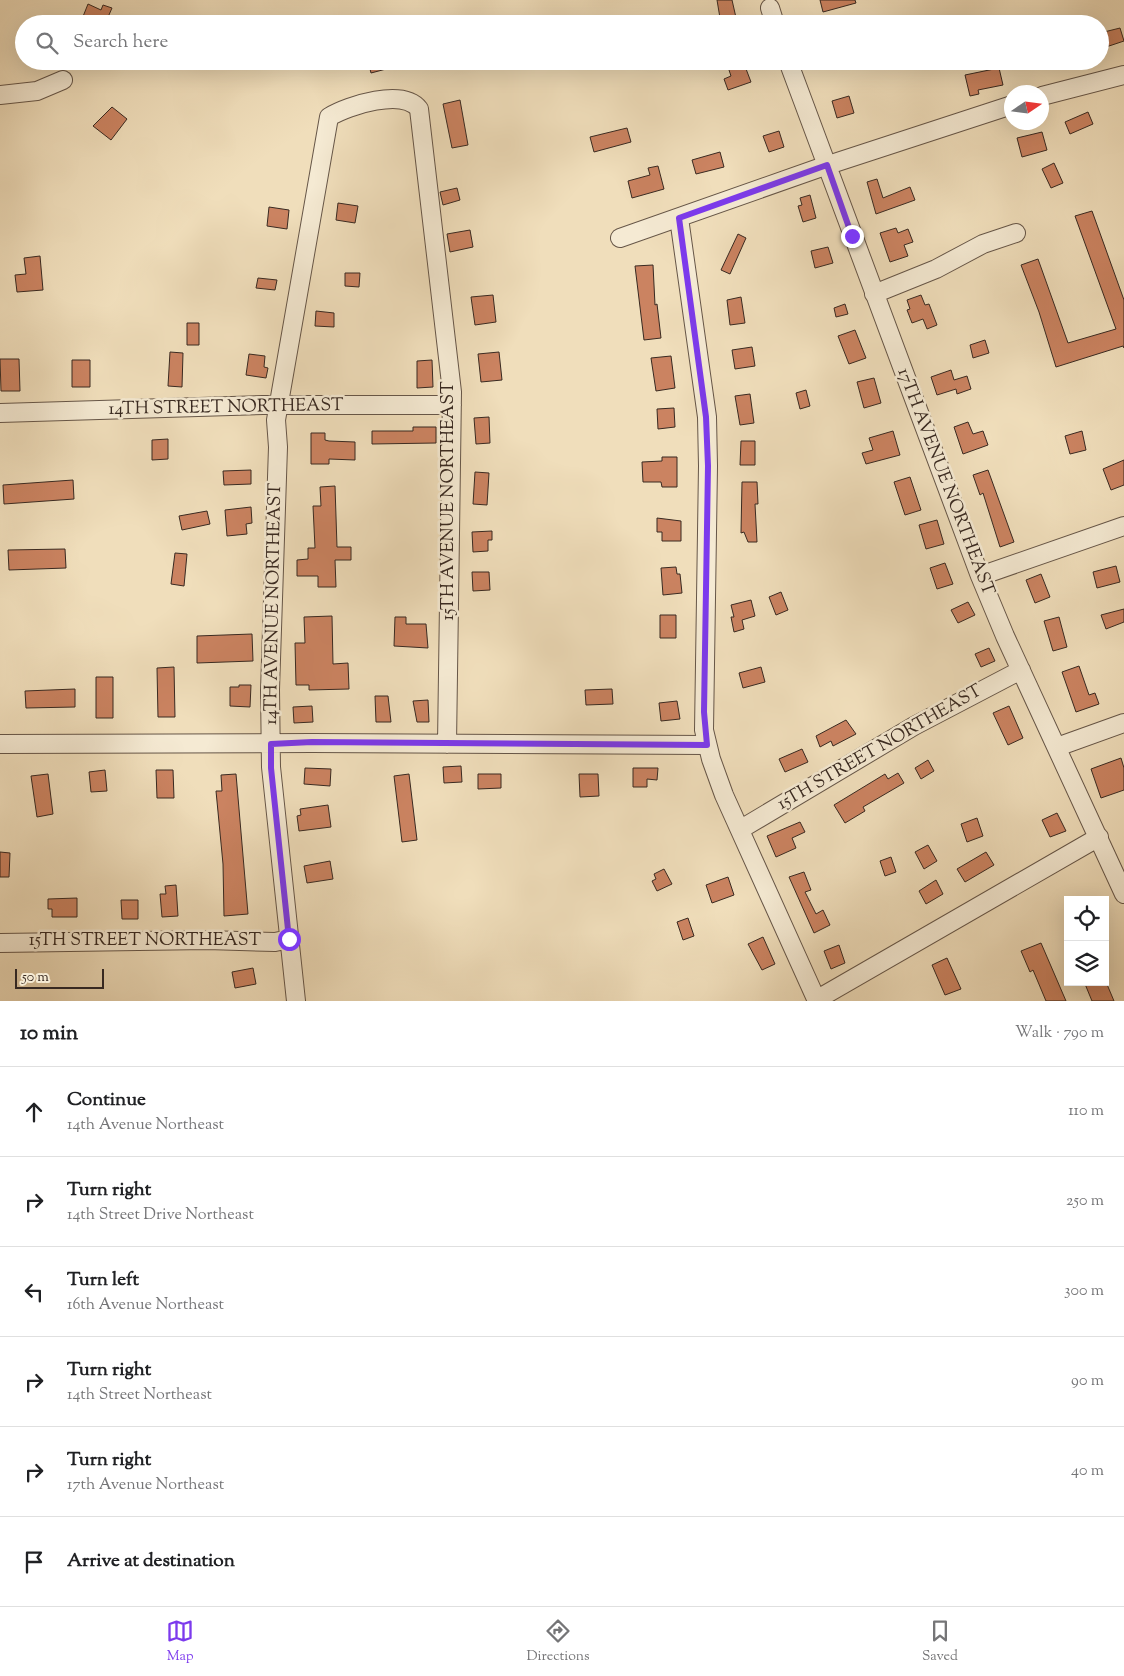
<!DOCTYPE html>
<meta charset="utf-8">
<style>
:root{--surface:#fff;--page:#f6f6f6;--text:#202124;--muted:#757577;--line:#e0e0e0;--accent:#7c3aed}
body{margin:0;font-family:"Sorts Mill Goudy",serif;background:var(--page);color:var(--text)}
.controls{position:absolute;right:15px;bottom:15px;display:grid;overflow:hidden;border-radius:0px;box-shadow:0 5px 20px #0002}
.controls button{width:45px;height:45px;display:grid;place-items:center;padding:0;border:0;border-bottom:1px solid var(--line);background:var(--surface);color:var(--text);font:25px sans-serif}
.compass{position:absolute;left:1004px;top:85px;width:45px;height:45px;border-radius:50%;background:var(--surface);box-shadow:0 5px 20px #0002;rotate:77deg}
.scale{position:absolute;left:15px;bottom:12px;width:89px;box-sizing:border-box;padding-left:5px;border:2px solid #382921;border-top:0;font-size:14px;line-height:18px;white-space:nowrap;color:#382921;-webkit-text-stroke:4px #f5ead3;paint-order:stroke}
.stop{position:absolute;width:15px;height:15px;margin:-11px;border:4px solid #7c3aed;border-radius:50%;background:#fff}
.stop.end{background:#7c3aed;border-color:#fff;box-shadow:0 1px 5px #0008}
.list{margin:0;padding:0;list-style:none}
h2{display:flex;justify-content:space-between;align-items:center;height:65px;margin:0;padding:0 20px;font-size:21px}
h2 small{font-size:16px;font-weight:400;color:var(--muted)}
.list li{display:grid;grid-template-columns:32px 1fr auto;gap:15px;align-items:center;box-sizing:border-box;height:90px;padding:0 20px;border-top:1px solid var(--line)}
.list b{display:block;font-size:19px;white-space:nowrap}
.list p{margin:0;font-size:16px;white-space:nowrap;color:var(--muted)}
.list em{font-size:16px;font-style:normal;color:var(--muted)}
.icon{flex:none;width:28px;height:28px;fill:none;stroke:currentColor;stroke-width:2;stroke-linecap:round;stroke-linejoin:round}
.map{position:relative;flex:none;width:1124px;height:1001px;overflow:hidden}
.search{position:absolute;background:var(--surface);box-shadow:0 5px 20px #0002;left:15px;right:15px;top:15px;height:55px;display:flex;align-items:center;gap:12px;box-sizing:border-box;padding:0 18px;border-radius:28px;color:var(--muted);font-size:19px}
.sheet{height:605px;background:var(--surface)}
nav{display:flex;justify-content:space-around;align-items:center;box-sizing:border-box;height:70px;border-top:1px solid var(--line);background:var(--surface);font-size:14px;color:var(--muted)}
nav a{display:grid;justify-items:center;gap:2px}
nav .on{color:var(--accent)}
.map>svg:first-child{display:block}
</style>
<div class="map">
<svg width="1124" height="1001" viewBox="0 0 1124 1001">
<rect width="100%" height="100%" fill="#f0debb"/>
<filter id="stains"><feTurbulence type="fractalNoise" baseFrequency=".004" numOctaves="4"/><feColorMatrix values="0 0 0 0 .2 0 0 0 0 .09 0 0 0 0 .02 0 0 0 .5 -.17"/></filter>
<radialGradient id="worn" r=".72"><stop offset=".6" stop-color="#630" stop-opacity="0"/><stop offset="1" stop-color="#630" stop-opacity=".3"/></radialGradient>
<path fill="#cb8361" stroke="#382921" d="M717,0H732L737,22L721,24Z
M820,0H855L856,3L823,12Z
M88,4L101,10L103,5L112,8L105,24H80Z
M1120,28L1124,41L1100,49V33Z
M368,61H404L405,64L371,73Z
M726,61H743L751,82L728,90L724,79L731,76Z
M999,68L1003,85L978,90L979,94L970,96L965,75Z
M849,96L854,113L837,118L832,101Z
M460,100L468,145L452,148L443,104Z
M112,107L127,119L111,140L93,126Z
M1088,112L1093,124L1070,134L1065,122Z
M627,128L631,142L594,152L590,137Z
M779,131L784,147L769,152L763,136Z
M1042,132L1047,150L1022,157L1017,138Z
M720,152L724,167L696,174L692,160Z
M1054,163L1063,183L1051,188L1042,169Z
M658,166L664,189L632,198L628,181L650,175L648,168Z
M877,179L883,198L910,187L915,200L876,214L867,182Z
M457,188L460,200L443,205L440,192Z
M810,195L816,218L803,222L798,206L802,205L800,198Z
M338,203L358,206L355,223L336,220Z
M269,207L289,210L287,229L267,226Z
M1092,211L1124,300V348L1123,346L1056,367L1039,312L1021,265L1038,259L1068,343L1116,329L1075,216Z
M896,228L898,233L908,229L913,242L904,245L908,256L890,262L880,233Z
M470,230L473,247L450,252L447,234Z
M738,234L746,238L730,274L721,270Z
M828,247L833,263L815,268L811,251Z
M40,256L43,290L17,292L15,275L26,274L24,258Z
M653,265L655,305L657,304L661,338L644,340L635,266Z
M345,273H360L359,287L345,286Z
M258,278L277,280L275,290L256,288Z
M493,295L496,322L475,325L471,297Z
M921,295L925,305L929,304L937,325L927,329L923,319L912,323L907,310L910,309L907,300Z
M741,297L745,323L730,325L727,300Z
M845,304L848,314L836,317L834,308Z
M316,311L334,313V327L315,326Z
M187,323H199V345H187Z
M855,330L866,358L849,364L838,336Z
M985,340L989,353L973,358L970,345Z
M752,347L755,366L735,369L732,350Z
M170,352L183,353L182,387L168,386Z
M499,352L502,380L481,382L478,354Z
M249,354L265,356L264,367L268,368L266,378L246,375Z
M671,356L675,388L656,391L651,358Z
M0,359H19L20,391H1Z
M72,360H90V387H72Z
M432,360L433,387L417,388V361Z
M951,370L954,380L967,376L971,389L957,394L956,389L937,395L931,377Z
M874,378L881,403L864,408L857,382Z
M806,390L810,406L800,409L796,393Z
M750,394L754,423L740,425L735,396Z
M674,408L675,427L658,429L657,409Z
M489,417L490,443L476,444L474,418Z
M968,422L973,434L983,431L988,445L963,454L954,427Z
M413,427H436V443L372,444V431H413Z
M893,431L900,455L866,464L862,453L873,450L869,438Z
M1082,431L1086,450L1070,454L1065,436Z
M311,433H325V440L329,441L355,442V460L329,459V464H311Z
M168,439V459L152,460V440Z
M741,441H755V465H740Z
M662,457H677V487H662L661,482H643L642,462L662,461Z
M1124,460V485L1111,490L1103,469Z
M251,470V484L224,485L223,471Z
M988,470L1014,542L1000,547L983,493L980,495L973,475Z
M475,472L489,473L487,505L473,504Z
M910,477L921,510L905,515L894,482Z
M73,480L74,499L4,504L3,485Z
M742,482H757L758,504H755L757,542H748L744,532L741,533Z
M335,486L337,547H351V560H335L336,587H318V576H297V560L308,559V548H315L313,506H321L320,487Z
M251,507L252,523L246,524L247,534L227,536L225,510Z
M207,511L210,524L182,530L179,516Z
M657,518L681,521V541H662V532H657Z
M937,520L944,544L926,549L919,525Z
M492,531V540H488V551L473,552L472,532Z
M65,549L66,568L9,570L8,550Z
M175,553L187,554L184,586L171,584Z
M945,563L953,584L937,589L930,568Z
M1116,566L1120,582L1097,588L1093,572Z
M676,567L677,574H680L682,593L663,595L661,568Z
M472,572H489L490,590L473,591Z
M1041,574L1050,597L1035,603L1026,580Z
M781,592L788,610L776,615L769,597Z
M751,600L755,616L742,620L744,629L734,632L731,617H734L731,605Z
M968,602L975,615L958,623L951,610Z
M1124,609V622L1106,629L1101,615Z
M660,615H676V638H660Z
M332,616L333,664L348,663L349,689L309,690V685H296L295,643H305L304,617Z
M395,617H406V624H426L428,648L394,646Z
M1059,617L1067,647L1053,651L1044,621Z
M252,634L253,661L197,663V636Z
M989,648L995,661L981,667L975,654Z
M1079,666L1089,695L1095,693L1099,704L1076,712L1062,672Z
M174,667L175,717H158L157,668Z
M761,667L765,682L743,688L739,673Z
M96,677H113V718H96Z
M239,685H251L250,707L230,706V687H239Z
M75,689V707L26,708L25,691Z
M612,689L613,704L586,705L585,690Z
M375,696H388L391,722H376Z
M428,700L429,722H417L413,701Z
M677,701L680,719L661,721L659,703Z
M312,706L313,722L294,723L293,707Z
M1009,706L1023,738L1008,745L993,713Z
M846,720L856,734L833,746L831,741L820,747L816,736Z
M802,749L808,762L785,772L779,759Z
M1121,758L1124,768V790L1101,798L1091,769Z
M928,760L934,771L921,779L915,768Z
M461,766L462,782L444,783L443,767Z
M305,768L331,769L330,786L304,784Z
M633,768H658L657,780L647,779V787H633Z
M105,770L107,791L91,792L89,772Z
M156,770H173L174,798H157Z
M898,773L904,783L863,807L865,811L845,823L834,805L885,774L888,779Z
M48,774L53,814L37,817L31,776Z
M236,774L248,914L224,916L223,864L216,791H222L221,775Z
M409,774L417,840L402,842L394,776Z
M478,774H501V788L478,789Z
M579,774H598L599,796L580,797Z
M328,805L331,827L299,831L297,816L301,815L300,809Z
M1057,813L1066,831L1050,837L1042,820Z
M977,818L983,836L967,842L961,824Z
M800,822L805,832L792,838L796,848L776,857L767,836Z
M928,845L937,861L924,869L915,852Z
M0,852L10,853L9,877H0Z
M986,852L994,865L965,882L957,869Z
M891,857L896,872L885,876L880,861Z
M330,861L333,879L307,883L304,866Z
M664,869L672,884L657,891L652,881L656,879L654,874Z
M804,872L811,890L805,892L816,914L823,910L830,925L814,933L789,877Z
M728,877L734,895L712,903L706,885Z
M936,880L943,894L926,904L919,891Z
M176,885L178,916L162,917L160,894H166L165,886Z
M77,898V917H52V909H48V899Z
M121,900H138V919H122Z
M688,918L694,936L683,940L677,922Z
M763,937L775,964L762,970L748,944Z
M1041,943L1066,1001H1046L1033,970L1030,972L1021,951Z
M839,945L845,963L831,969L824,951Z
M947,958L961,989L945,995L932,965Z
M253,968L256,984L235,988L232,972Z
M1091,982H1106L1114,1001H1092L1085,984Z"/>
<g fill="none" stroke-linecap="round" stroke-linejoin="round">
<defs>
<path id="minor" d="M770,8L775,24
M788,61L980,576L1005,636L1124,894
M0,95L37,91L63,80
M1042,96L1124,75
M679,218L707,417L708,466L704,730L711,759L724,795L817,1001
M620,238L819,168L1012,105
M874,294L936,269L983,244L1016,233
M0,413L263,405H452
M980,576L1124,526
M0,744L312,743L707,745
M1057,747L1124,723
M741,829L914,726L1021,670
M0,943L207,940L275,942L289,939
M816,1000L1099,837
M296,1001L271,767L270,690L278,447L276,420L329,117C349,105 403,88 419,109L452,392L447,744"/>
</defs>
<use href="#minor" stroke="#665648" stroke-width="20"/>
<use href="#minor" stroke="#f5ead3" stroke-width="18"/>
</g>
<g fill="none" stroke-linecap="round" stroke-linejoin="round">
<path stroke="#7c3aed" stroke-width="6" d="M289,939L271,768V744L312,742L707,745L704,712L708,466L706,417L679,218L827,165L852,236"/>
</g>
<g text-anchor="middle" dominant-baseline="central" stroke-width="5" stroke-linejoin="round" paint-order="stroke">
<g font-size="18" fill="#382921" stroke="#f5ead3">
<text transform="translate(226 408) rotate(-1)">14TH STREET NORTHEAST</text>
<text transform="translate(945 482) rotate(69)">17TH AVENUE NORTHEAST</text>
<text transform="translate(449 501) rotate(-90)">15TH AVENUE NORTHEAST</text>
<text transform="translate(274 604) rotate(-89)">14TH AVENUE NORTHEAST</text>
<text transform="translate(880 748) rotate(-30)">15TH STREET NORTHEAST</text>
<text x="145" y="941">15TH STREET NORTHEAST</text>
</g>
</g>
<rect width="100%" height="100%" filter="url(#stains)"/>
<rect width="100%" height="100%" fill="url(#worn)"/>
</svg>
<div class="controls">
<button><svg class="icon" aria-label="locate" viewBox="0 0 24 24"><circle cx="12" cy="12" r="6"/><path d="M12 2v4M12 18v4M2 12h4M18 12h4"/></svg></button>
<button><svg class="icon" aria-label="layers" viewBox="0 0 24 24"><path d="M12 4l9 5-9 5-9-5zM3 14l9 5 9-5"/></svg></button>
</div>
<svg class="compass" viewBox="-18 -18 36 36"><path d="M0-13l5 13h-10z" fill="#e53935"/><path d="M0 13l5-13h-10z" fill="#757577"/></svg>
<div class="scale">50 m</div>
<div class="stop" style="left:289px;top:939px"></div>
<div class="stop end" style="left:852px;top:236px"></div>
<div class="search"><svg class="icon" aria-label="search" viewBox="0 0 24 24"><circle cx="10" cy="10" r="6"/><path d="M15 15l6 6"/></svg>Search here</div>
</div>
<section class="sheet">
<h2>10 min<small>Walk · 790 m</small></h2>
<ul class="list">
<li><svg class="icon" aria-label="ahead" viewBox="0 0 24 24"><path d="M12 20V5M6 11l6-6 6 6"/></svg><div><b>Continue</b><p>14th Avenue Northeast</p></div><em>110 m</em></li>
<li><svg class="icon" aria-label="right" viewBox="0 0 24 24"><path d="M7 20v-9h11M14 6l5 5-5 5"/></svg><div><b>Turn right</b><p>14th Street Drive Northeast</p></div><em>250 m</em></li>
<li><svg class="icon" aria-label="left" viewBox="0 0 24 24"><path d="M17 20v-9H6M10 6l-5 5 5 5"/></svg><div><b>Turn left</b><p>16th Avenue Northeast</p></div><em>300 m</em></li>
<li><svg class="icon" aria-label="right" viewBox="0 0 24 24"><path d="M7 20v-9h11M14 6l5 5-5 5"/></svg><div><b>Turn right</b><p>14th Street Northeast</p></div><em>90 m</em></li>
<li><svg class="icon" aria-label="right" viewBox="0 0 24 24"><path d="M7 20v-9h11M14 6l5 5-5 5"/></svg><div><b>Turn right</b><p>17th Avenue Northeast</p></div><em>40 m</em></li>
<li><svg class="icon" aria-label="arrive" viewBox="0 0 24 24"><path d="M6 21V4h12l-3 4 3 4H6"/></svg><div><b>Arrive at destination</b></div></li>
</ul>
</section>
<nav>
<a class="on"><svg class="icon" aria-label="map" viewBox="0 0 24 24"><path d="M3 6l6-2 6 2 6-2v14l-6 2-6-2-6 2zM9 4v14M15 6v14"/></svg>Map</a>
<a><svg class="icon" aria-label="directions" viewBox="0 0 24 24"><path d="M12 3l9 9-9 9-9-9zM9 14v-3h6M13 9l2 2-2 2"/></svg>Directions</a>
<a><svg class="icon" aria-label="saved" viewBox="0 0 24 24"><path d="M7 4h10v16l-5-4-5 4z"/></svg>Saved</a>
</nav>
